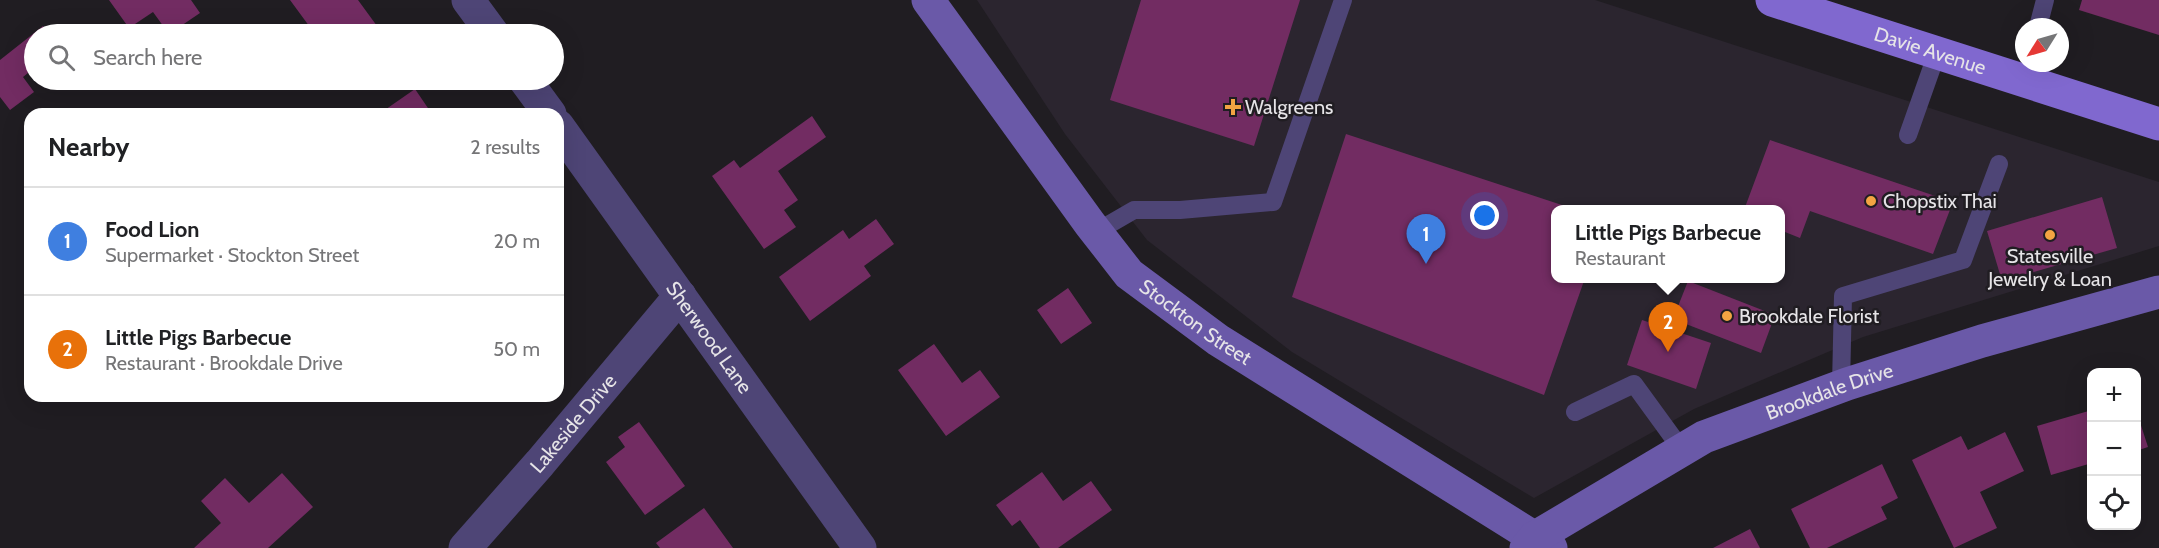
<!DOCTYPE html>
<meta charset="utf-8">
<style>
:root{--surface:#fff;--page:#f6f6f6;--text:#202124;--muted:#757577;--line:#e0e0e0;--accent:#d93025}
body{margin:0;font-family:Cabin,sans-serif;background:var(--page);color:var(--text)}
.controls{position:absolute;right:18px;bottom:18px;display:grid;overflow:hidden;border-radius:12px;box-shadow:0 6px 24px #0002}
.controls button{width:54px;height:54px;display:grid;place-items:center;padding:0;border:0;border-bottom:2px solid var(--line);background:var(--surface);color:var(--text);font:30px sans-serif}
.compass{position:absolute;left:2015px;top:18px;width:54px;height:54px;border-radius:50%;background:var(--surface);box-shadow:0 6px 24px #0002;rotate:233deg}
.you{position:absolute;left:1485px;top:216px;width:21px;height:21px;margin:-15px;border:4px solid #fff;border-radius:50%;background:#1a73e8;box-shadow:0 0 0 9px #1a73e833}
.badge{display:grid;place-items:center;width:39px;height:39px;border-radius:50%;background:var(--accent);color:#fff;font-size:20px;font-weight:700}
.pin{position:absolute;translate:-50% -50px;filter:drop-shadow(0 2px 3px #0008)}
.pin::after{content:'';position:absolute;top:32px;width:21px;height:18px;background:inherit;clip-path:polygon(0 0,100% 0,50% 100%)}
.popup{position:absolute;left:1551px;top:205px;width:234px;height:78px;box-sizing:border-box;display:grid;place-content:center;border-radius:12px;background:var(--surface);filter:drop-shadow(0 2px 4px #0005);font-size:20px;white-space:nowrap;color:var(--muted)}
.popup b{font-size:22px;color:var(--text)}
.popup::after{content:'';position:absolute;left:50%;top:100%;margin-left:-12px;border:12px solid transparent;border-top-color:var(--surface)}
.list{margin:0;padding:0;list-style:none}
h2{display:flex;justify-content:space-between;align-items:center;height:78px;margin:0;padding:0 24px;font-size:26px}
h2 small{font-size:20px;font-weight:400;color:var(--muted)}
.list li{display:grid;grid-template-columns:39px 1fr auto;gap:18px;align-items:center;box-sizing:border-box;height:108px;padding:0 24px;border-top:2px solid var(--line)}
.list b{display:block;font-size:22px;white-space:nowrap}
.list p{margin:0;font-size:20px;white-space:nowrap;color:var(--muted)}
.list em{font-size:20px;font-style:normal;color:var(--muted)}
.icon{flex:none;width:33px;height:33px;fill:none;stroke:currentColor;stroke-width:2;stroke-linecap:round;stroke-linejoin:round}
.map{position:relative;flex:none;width:2159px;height:548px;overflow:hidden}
.search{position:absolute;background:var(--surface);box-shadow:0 6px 24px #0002;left:24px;top:24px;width:540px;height:66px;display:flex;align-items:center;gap:15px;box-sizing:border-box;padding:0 21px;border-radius:33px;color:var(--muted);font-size:22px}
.panel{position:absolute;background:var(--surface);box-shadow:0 6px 24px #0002;left:24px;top:108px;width:540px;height:294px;border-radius:18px}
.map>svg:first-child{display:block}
</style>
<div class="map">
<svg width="2159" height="548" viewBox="0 0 2159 548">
<rect width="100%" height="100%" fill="#201d22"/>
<path fill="#2b252f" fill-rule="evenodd" d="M977,0H1595L2159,182V246L1863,337L1694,409L1534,498L1292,352L1147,240L1065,134ZM1556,210H1780V278H1556Z"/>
<path fill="#722c62" d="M109,0H191L200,13L169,34L153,12L129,28Z
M290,0H358L377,26L365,34H315Z
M1141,0H1300L1254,146L1110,100Z
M2082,0H2159V35L2079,10Z
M43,26L50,34H34V68L23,77L34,92L10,110L0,97V60Z
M415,89L432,114H379Z
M812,116L826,137L778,171L798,200L784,210L796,227L764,249L712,176L734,160L740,168Z
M1346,134L1574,209L1556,210V278H1585L1544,395L1292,297Z
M1770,140L1953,202L1933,254L1810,211L1800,238L1780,230V210H1744Z
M2102,197L2117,248L2002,281L1987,231Z
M876,219L894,244L864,266L871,276L810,321L779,277L843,230L849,239Z
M1688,281L1775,315L1761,353L1673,319Z
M1068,288L1092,323L1061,344L1037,310Z
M1642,320L1711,343L1696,389L1627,365Z
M934,344L962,383L980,370L1000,397L946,436L898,370Z
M2092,410V463L2051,475L2037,426Z
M2136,410L2148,447L2136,451Z
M639,422L685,486L645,515L606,462L625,447L618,437Z
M2005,432L2024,471L1980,492L1997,528L1954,548L1912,460L1961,436L1968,450Z
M1882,464L1898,498L1881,507L1887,519L1827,548H1810L1791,509Z
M1042,472L1063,501L1091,481L1112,510L1058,548H1040L1020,520L1012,526L996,505Z
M282,473L313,507L268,548H194L221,523L201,501L225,478L249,503Z
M704,508L733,548H660L656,543Z
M1750,529L1760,548H1713Z"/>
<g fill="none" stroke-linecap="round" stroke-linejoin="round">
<path stroke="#4e4576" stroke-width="18" d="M2038,27L2045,0
M1908,135L1937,53
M1096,232L1134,210H1180L1273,202L1343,0
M1841,385L1843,296L1963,260L1999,164
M1575,412L1634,384L1682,450"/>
<g stroke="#4e4576" stroke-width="33">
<path d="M468,0L493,34"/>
<path d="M525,80L550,114"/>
<path id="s1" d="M558,126L860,548"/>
<path id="s2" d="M465,548L540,463L680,296"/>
</g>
<g stroke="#6a59a8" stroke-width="33">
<path id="s3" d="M928,0L1090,224L1129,274L1218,340L1551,548"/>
<path id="s4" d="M1526,548L1534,538L1704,437L1847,384L1982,341L2159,292"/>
</g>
<path stroke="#8068cf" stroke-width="33" id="s5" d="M1772,0L2159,124"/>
</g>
<g fill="#f3a442" stroke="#201d22" stroke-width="2">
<path d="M1230 98h6v6h6v6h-6v6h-6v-6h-6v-6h6z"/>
<circle cx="1871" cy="201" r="6"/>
<circle cx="2050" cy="235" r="6"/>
<circle cx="1727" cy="316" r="6"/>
</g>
<g text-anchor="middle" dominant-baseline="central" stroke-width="5" stroke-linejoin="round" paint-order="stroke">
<g font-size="20" fill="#e6e4e7" stroke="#201d22">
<text stroke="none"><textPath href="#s5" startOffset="166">Davie Avenue</textPath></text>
<text stroke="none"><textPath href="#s3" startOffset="422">Stockton Street</textPath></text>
<text stroke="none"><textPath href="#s1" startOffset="260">Sherwood Lane</textPath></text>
<text stroke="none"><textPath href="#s4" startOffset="344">Brookdale Drive</textPath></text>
<text stroke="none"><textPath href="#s2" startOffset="165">Lakeside Drive</textPath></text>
</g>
<g font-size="20" fill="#e6e4e7" stroke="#201d22" text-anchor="start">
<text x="1245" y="107">Walgreens</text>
<text x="1883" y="201">Chopstix Thai</text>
<text x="2050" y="256" text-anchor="middle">Statesville<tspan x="2050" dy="23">Jewelry &amp; Loan</tspan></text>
<text x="1739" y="316">Brookdale Florist</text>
</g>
</g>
</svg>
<div class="controls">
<button>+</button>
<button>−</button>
<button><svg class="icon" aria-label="locate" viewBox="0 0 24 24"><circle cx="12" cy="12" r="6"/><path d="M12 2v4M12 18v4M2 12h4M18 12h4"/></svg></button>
</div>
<svg class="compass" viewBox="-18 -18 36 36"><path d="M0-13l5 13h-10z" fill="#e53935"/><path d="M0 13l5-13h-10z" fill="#757577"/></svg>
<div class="you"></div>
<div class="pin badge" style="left:1426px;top:264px;background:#3f7fe0">1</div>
<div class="pin badge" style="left:1668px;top:352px;background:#e8710a">2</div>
<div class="popup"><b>Little Pigs Barbecue</b>Restaurant</div>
<div class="search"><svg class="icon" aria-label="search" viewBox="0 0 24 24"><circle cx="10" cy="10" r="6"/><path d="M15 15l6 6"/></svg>Search here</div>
<section class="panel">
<h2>Nearby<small>2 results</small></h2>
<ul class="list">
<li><span class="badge" style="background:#3f7fe0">1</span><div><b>Food Lion</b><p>Supermarket · Stockton Street</p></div><em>20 m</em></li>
<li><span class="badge" style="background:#e8710a">2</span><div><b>Little Pigs Barbecue</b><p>Restaurant · Brookdale Drive</p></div><em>50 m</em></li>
</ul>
</section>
</div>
